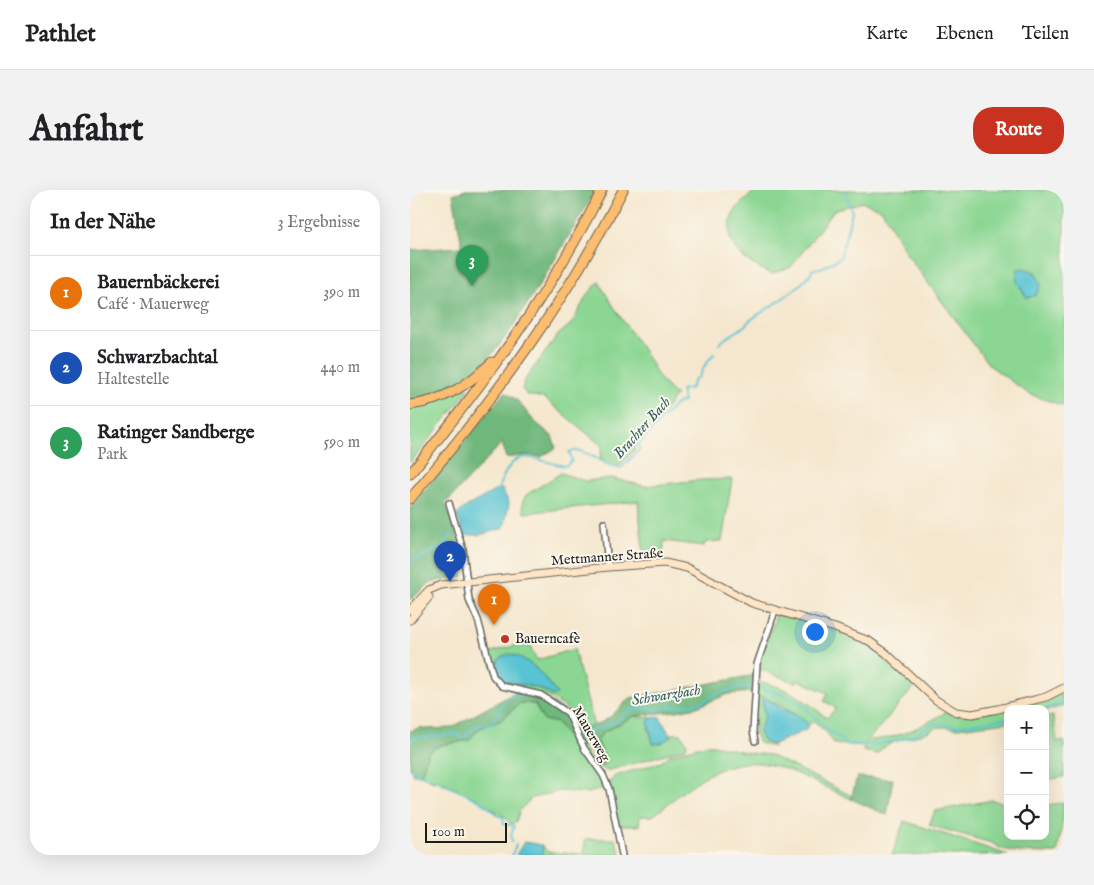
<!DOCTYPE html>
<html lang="de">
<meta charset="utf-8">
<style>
:root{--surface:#fff;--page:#f2f2f2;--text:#202124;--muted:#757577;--line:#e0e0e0;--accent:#c8321e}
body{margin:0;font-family:"IM FELL English",serif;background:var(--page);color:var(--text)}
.controls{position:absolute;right:15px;bottom:15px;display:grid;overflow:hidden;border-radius:10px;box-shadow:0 5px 20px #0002}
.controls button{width:45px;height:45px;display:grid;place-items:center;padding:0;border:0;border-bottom:1px solid var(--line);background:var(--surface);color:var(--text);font:25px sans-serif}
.scale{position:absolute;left:15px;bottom:12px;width:82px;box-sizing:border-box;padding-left:5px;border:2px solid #1c1c1c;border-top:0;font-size:14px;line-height:18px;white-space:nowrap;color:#1c1c1c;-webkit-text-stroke:4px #fbf7ec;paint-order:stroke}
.you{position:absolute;left:404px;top:441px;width:18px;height:18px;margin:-12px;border:4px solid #fff;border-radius:50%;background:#1a73e8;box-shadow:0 0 0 8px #1a73e833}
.badge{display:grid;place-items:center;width:32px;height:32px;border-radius:50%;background:var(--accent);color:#fff;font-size:16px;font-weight:700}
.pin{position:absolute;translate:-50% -41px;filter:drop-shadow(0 1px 2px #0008)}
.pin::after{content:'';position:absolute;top:26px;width:18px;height:15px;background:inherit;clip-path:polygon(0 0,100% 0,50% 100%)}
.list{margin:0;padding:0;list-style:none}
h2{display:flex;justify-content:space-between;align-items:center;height:65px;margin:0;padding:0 20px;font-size:21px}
h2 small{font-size:16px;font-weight:400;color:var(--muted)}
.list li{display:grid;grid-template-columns:32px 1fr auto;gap:15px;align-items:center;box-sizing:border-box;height:75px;padding:0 20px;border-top:1px solid var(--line)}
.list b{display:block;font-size:19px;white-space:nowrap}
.list p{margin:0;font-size:16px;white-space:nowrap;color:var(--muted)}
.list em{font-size:16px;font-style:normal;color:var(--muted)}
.icon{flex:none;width:28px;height:28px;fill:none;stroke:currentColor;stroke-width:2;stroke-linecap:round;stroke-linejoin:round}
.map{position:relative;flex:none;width:654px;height:665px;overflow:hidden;border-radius:20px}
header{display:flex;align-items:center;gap:30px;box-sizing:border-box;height:70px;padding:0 25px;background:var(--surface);border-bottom:1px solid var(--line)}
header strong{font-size:24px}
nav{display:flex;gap:28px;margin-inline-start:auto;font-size:18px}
.intro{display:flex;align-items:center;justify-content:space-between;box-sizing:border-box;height:120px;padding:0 30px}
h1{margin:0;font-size:35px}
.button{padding:12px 22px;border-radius:20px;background:var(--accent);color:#fff;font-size:18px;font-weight:700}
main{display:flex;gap:30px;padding:0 30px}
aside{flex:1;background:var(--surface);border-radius:20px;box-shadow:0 5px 20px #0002}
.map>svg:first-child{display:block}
</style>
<header>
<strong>Pathlet</strong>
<nav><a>Karte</a><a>Ebenen</a><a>Teilen</a></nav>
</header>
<div class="intro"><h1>Anfahrt</h1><a class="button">Route</a></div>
<main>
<aside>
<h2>In der Nähe<small>3 Ergebnisse</small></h2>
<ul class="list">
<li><span class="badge" style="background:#e8710a">1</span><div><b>Bauernbäckerei</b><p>Café · Mauerweg</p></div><em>390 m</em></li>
<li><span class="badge" style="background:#1a4fb4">2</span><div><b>Schwarzbachtal</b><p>Haltestelle</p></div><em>440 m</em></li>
<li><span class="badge" style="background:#2e9e5b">3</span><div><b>Ratinger Sandberge</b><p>Park</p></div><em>590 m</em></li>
</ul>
</aside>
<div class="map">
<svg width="654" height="665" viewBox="0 0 654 665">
<rect width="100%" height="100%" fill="#fbf7ec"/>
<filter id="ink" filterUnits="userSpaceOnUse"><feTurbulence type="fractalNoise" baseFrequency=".02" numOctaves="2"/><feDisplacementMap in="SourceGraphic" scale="10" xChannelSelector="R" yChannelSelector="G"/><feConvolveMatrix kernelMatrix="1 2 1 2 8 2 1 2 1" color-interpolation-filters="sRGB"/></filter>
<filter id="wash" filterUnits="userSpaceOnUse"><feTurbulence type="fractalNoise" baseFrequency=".0096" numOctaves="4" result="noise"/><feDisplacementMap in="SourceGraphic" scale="20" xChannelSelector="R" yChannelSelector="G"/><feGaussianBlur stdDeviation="1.12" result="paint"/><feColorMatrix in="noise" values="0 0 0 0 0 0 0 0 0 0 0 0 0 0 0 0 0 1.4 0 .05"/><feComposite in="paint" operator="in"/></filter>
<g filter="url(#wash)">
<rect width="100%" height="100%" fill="#f5e7ce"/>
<path fill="#8ad692" stroke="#537957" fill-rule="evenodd" d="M345,0H654V216L619,204L579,175L496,63L472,20L453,12L424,20L381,77L361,84C336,72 308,55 324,22C328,14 339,8 345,0Z
M189,92C203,117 218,138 234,161C247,182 246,188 266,205L246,232L232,243L223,262L208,276L190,269L192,256L134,208L117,205L112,199L116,188L128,172L148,145L162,133L177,105Z
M57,197L59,200L0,273V217Z
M151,283L175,291L201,288L235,296L290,290L322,289L312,351L296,352L294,356L254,351L253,371L234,370L228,311L114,323L112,313L116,305Z
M367,423L398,430L463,455L506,495L453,556L424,554L418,544L404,531L398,535C392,527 360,509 352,508L360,554H364L363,557L349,553L344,541L347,494L350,492C378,497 395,510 417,528L426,518L414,511L418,503L388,490L386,493L347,478Z
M118,452L127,470L164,459L184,536L170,540C158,510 136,505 108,498C102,496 94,496 90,491C82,484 81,472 78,463ZM125,477L144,506L128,498L96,492Z
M648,504L654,508V516L635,521V519H598Z
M110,513L125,514L133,530L148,533L157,547L171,553L197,598L178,603L150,601L122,608L110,620L106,632L101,634L95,627L67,609L32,592L23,591L11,585L18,562L31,555L59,550L70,538L90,531Z
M598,519V532L548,538L526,537C508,550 480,547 467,564L453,561V558L461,550C491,548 512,536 538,521L549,525Z
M224,526L241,528L238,537L244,554L251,553L261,547V544H271L277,553L276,558L197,581L191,578L194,574L188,551L192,543Z
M643,526L647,551H654V587L635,590V527Z
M294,555H303L340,563L360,565L442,606L441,609C375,580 342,549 275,600C269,604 247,624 242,626C239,627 233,626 230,626L229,636L208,635L200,595V591L205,586L251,572L260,565Z
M582,610L598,614V646H635V615L653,613V627L647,663L610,662L592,659L582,653L519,635L525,621Z
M494,631L595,664L598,665H482Z
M175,649H205L211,665H133L132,655L138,662L174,664Z"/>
<path fill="#6fb77c" stroke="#466a4c" d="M56,0H186C166,34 146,68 125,102C95,149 63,206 0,210V60L52,57L43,4Z
M95,202L107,210L124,231L142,246L146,258L131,267L117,265L96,268L92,253L35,314C47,338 52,360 53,387L21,392L0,410V318Z
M345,485L344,502L318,504L287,517L267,521L224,526L192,543L188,551C190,561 197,568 191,578C182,565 175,554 170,540C201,531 198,528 220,508Z
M106,502C124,504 144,510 156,524C163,532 166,544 171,553L157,547L148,533L133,530L125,514L110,513L90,531L70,538L59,550L31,555L18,562L11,585H3L0,577V541L12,537L14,539L41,538Z
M447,587L483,589L477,625L441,609Z"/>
<path fill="#58c3d2" stroke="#3a7077" d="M613,78L625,82L631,95L626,105L617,108L607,92V80Z
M88,299H92L99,313L94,338L69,345H54L47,325L54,318Z
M100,464C122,469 134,487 147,504L144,506L128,498L91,490C84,478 85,466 100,464Z
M353,506L372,519L393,528L398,535L396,540L364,554L354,552L349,542L355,526L352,508Z
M250,527L261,547L251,553L243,554L238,532L241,528Z
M114,652L132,655L133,665H106Z"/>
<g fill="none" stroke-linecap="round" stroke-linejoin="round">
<path stroke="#58c3d2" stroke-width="2" d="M309,154C318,144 331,142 339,131C356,119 395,97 403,79L411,78L430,68L442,22L435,0
M88,299C106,250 120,271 156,276L162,271L159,262C177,255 196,281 212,277L230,259L228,256L262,218L267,213L274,212L271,200L281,198L284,190L289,187L295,175L304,164
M0,371C6,370 32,357 36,353C39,350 40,346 41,344
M634,519L654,513
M0,552L3,548L49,544L52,548L55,547C62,536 68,534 80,535C88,528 90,512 100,507C115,500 144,512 154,524C159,530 159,536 159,543L166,546L206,532L219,520L232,518L244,519L291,513L304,505L330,497L351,498L376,506L394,516L419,541L437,554L463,555L486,551L504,545L524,533L546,536L598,528
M0,579C2,580 4,582 6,583C11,587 22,587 28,591C43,600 77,610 86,625L93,627L94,634L104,636L101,646L102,652
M102,665L106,655"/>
</g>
</g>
<g filter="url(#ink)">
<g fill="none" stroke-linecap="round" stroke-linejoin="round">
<defs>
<path id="minor" d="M39,313L53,360L59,410L68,430L83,486L92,496L131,505L158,523L174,558L193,585L199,599L212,665
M194,333L198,377
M345,551L343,541L347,474L365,421"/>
<path id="secondary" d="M0,420L19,400L31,395L198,377L255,373L277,378L342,413L425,438L459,451L476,463L526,510L546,522L562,524L588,519L636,507L654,498
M0,430L19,407"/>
<path id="motorway" d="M0,215C34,211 58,195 82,172
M0,284C73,195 141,103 192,0
M0,309C83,210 154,115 213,0"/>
</defs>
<use href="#minor" stroke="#68635a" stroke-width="8"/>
<use href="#secondary" stroke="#68635a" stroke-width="9"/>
<use href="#motorway" stroke="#68635a" stroke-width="11"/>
<use href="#minor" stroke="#fff" stroke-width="5"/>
<use href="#secondary" stroke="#fee5c5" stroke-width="7"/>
<use href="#motorway" stroke="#fcbd6e" stroke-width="9"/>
</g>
</g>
<circle fill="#c8321e" stroke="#fbf7ec" stroke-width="2" cx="95" cy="449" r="5"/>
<g text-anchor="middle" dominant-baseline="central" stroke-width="4" stroke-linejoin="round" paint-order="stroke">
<g font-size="14" fill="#1c1c1c" stroke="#fbf7ec">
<text transform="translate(197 367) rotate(-4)">Mettmanner Straße</text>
<text transform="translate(181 544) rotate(60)">Mauerweg</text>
</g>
<g font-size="14" fill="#1c1c1c" stroke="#fbf7ec" text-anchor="start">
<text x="105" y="449">Bauerncafè</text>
</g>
<g font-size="15" font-style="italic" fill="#345f65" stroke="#fbf7ec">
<text transform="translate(232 238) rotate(-48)">Brachter Bach</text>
<text transform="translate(256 505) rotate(-9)">Schwarzbach</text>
</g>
</g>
</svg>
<div class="controls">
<button>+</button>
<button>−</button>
<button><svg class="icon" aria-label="locate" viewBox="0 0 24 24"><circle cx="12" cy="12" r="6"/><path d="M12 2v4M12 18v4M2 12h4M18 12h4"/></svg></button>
</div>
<div class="scale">100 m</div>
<div class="you"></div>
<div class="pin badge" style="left:84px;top:435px;background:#e8710a">1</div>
<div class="pin badge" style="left:40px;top:392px;background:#1a4fb4">2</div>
<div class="pin badge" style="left:62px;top:96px;background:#2e9e5b">3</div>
</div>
</main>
